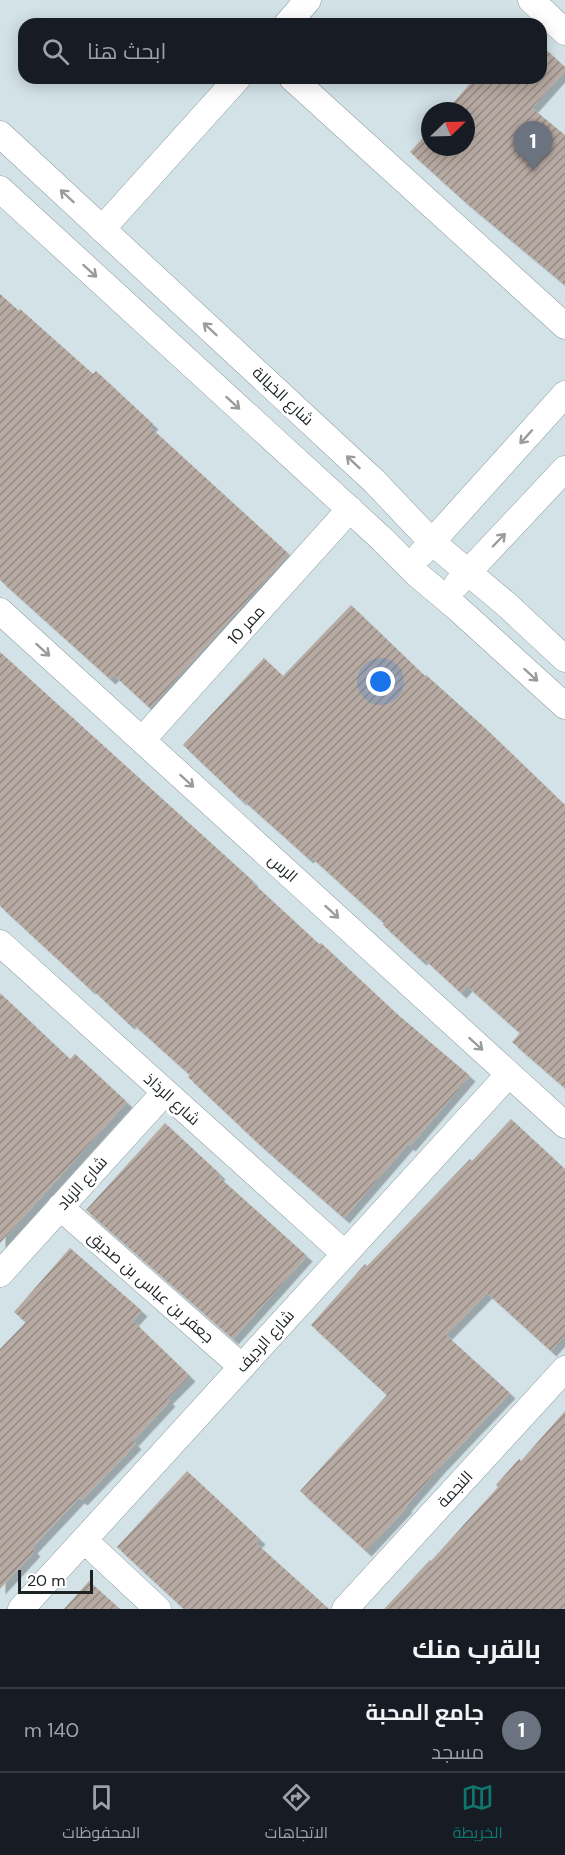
<!DOCTYPE html>
<html lang="ar">
<meta charset="utf-8">
<style>
:root{--surface:#171b24;--page:#20242c;--text:#f1f3f6;--muted:#9ea1a6;--line:#363941;--accent:#0f766e}
body{margin:0;font-family:"DM Sans",Cairo,sans-serif;background:var(--page);color:var(--text);direction:rtl}
.compass{position:absolute;left:421px;top:102px;width:54px;height:54px;border-radius:50%;background:var(--surface);box-shadow:0 3px 15px #0003;rotate:67deg}
.scale{position:absolute;left:18px;bottom:15px;width:75px;box-sizing:border-box;padding-left:6px;border:3px solid #1c2224;border-top:0;font-size:16px;line-height:21px;white-space:nowrap;color:#1c2224;-webkit-text-stroke:4px #fff;paint-order:stroke}
.you{position:absolute;left:381px;top:682px;width:21px;height:21px;margin:-15px;border:4px solid #fff;border-radius:50%;background:#1a73e8;box-shadow:0 0 0 9px #1a73e833}
.badge{display:grid;place-items:center;width:39px;height:39px;border-radius:50%;background:var(--accent);color:#fff;font-size:20px;font-weight:700}
.pin{position:absolute;translate:-50% -50px;filter:drop-shadow(0 2px 3px #0008)}
.pin::after{content:'';position:absolute;top:32px;width:21px;height:18px;background:inherit;clip-path:polygon(0 0,100% 0,50% 100%)}
.list{margin:0;padding:0;list-style:none}
h2{display:flex;justify-content:space-between;align-items:center;height:78px;margin:0;padding:0 24px;font-size:26px}
h2 small{font-size:20px;font-weight:400;color:var(--muted)}
.list li{display:grid;grid-template-columns:39px 1fr auto;gap:18px;align-items:center;box-sizing:border-box;height:84px;padding:0 24px;border-top:2px solid var(--line)}
.list b{display:block;font-size:22px;white-space:nowrap}
.list p{margin:0;font-size:20px;white-space:nowrap;color:var(--muted)}
.list em{font-size:20px;font-style:normal;color:var(--muted)}
.icon{flex:none;width:33px;height:33px;fill:none;stroke:currentColor;stroke-width:2;stroke-linecap:round;stroke-linejoin:round}
.map{position:relative;flex:none;width:565px;height:1609px;overflow:hidden;direction:ltr}
.search{position:absolute;background:var(--surface);box-shadow:0 3px 15px #0003;left:18px;right:18px;top:18px;height:66px;display:flex;align-items:center;gap:15px;box-sizing:border-box;padding:0 21px;border-radius:18px;color:var(--muted);font-size:22px}
.sheet{height:162px;background:var(--surface)}
nav{display:flex;justify-content:space-around;align-items:center;box-sizing:border-box;height:84px;border-top:2px solid var(--line);background:var(--surface);font-size:16px;color:var(--muted)}
nav a{display:grid;justify-items:center;gap:3px}
nav .on{color:var(--accent)}
.map>svg:first-child{display:block}
</style>
<div class="map">
<svg width="565" height="1609" viewBox="0 0 565 1609">
<defs>
<pattern id="building-hatch" width="6" height="6" patternUnits="userSpaceOnUse" patternTransform="scale(1.5)"><rect width="6" height="6" fill="#b7aaa2"/><path d="M-1 1l2-2M0 6l6-6M5 7l2-2" fill="none" stroke="#948a84"/></pattern>
<filter id="shadow"><feDropShadow dx="5.5" dy="5.5" stdDeviation="0" flood-color="#0004"/></filter>
</defs>
<rect width="100%" height="100%" fill="#d2e2e7"/>
<path fill="url(#building-hatch)" filter="url(#shadow)" d="M541,45L565,67V71L532,108L565,135V285L463,200L410,152L430,130V147H466V111H446L475,78H541Z
M0,294L19,311L20,309L93,374L96,371L153,424L150,427L289,554L150,708L114,675L110,679L0,580Z
M351,605L425,676L426,675L484,727L565,805V1088L512,1042L520,1033L467,986L461,993L423,958L421,960L383,925L384,923L310,856L308,858L242,799L241,800L183,745L264,658L283,676Z
M0,652L253,881L252,882L319,944L321,943L396,1013L470,1076L410,1146L408,1144L344,1218L259,1144L188,1077L190,1075L131,1022L129,1024L91,988L90,989L0,906Z
M0,993L70,1059L75,1054L127,1102L0,1243Z
M511,1119L565,1169V1335L551,1351L487,1293L446,1335L510,1393L439,1468L406,1506L407,1507L366,1551L300,1491L387,1395L311,1325L365,1264L367,1266L470,1159L472,1161Z
M165,1123L220,1174L218,1176L307,1256L233,1339L86,1210Z
M70,1248L142,1311L133,1321L190,1376L167,1399L170,1401L133,1441L136,1444L82,1500L79,1498L32,1548L35,1551L0,1589V1349L26,1322L14,1312Z
M565,1411V1609H384L430,1560L431,1561L498,1487L496,1485L519,1459L521,1461Z
M187,1471L260,1539L256,1543L329,1609H184L117,1547Z
M89,1581L120,1609H64Z"/>
<g fill="none" stroke-linecap="round" stroke-linejoin="round">
<defs>
<path id="minor" d="M531,0L565,32
M287,24L308,0
M292,78L565,326
M0,134L374,481L432,542L506,604L565,659
M0,189L382,539L419,576L456,607L565,706
M102,229L238,78
M421,554L565,394
M457,584L565,469
M0,611L565,1125
M142,740L350,509
M0,943L345,1254
M60,1207L242,1367
M0,1274L165,1092
M84,1540L158,1609
M21,1609L509,1074
M345,1609L565,1369"/>
</defs>
<use href="#minor" stroke="#8e9da1" stroke-width="27"/>
<use href="#minor" stroke="#fff" stroke-width="26"/>
</g>
<defs><path id="oneway-shaft" d="M-6 0H5M1.5-3L5.5 0L1.5 3" fill="none" stroke-width="1.6" stroke-linecap="round" stroke-linejoin="round" transform="scale(1.5)"/></defs>
<g stroke="#999c9c">
<use href="#oneway-shaft" transform="translate(67 196) rotate(-137)"/>
<use href="#oneway-shaft" transform="translate(90 271) rotate(42)"/>
<use href="#oneway-shaft" transform="translate(210 329) rotate(-137)"/>
<use href="#oneway-shaft" transform="translate(233 403) rotate(42)"/>
<use href="#oneway-shaft" transform="translate(526 437) rotate(132)"/>
<use href="#oneway-shaft" transform="translate(353 462) rotate(-137)"/>
<use href="#oneway-shaft" transform="translate(499 540) rotate(-46)"/>
<use href="#oneway-shaft" transform="translate(43 650) rotate(42)"/>
<use href="#oneway-shaft" transform="translate(531 675) rotate(42)"/>
<use href="#oneway-shaft" transform="translate(187 781) rotate(42)"/>
<use href="#oneway-shaft" transform="translate(332 912) rotate(42)"/>
<use href="#oneway-shaft" transform="translate(476 1044) rotate(42)"/>
</g>
<g text-anchor="middle" dominant-baseline="central" stroke-width="6" stroke-linejoin="round" paint-order="stroke">
<g font-size="16" fill="#1c2224" stroke="#fff">
<text transform="translate(283 396) rotate(43)">شارع الخيالة</text>
<text transform="translate(246 625) rotate(-48)">ممر 10</text>
<text transform="translate(283 868) rotate(42)">الرس</text>
<text transform="translate(172 1099) rotate(42)">شارع الرذاذ</text>
<text transform="translate(82 1183) rotate(-48)">شارع الزباد</text>
<text transform="translate(151 1287) rotate(41)">جعفر بن عباس بن صديق</text>
<text transform="translate(265 1341) rotate(-48)">شارع الرديف</text>
<text transform="translate(455 1489) rotate(-47)">النجمة</text>
</g>
</g>
</svg>
<svg class="compass" viewBox="-18 -18 36 36"><path d="M0-13l5 13h-10z" fill="#e53935"/><path d="M0 13l5-13h-10z" fill="#9ea1a6"/></svg>
<div class="scale">20 m</div>
<div class="you"></div>
<div class="pin badge" style="left:533px;top:171px;background:#6b7280">1</div>
<div class="search"><svg class="icon" aria-label="search" viewBox="0 0 24 24"><circle cx="10" cy="10" r="6"/><path d="M15 15l6 6"/></svg>ابحث هنا</div>
</div>
<section class="sheet">
<h2>بالقرب منك<small></small></h2>
<ul class="list">
<li><span class="badge" style="background:#6b7280">1</span><div><b>جامع المحبة</b><p>مسجد</p></div><em>140 m</em></li>
</ul>
</section>
<nav>
<a class="on"><svg class="icon" aria-label="map" viewBox="0 0 24 24"><path d="M3 6l6-2 6 2 6-2v14l-6 2-6-2-6 2zM9 4v14M15 6v14"/></svg>الخريطة</a>
<a><svg class="icon" aria-label="directions" viewBox="0 0 24 24"><path d="M12 3l9 9-9 9-9-9zM9 14v-3h6M13 9l2 2-2 2"/></svg>الاتجاهات</a>
<a><svg class="icon" aria-label="saved" viewBox="0 0 24 24"><path d="M7 4h10v16l-5-4-5 4z"/></svg>المحفوظات</a>
</nav>
